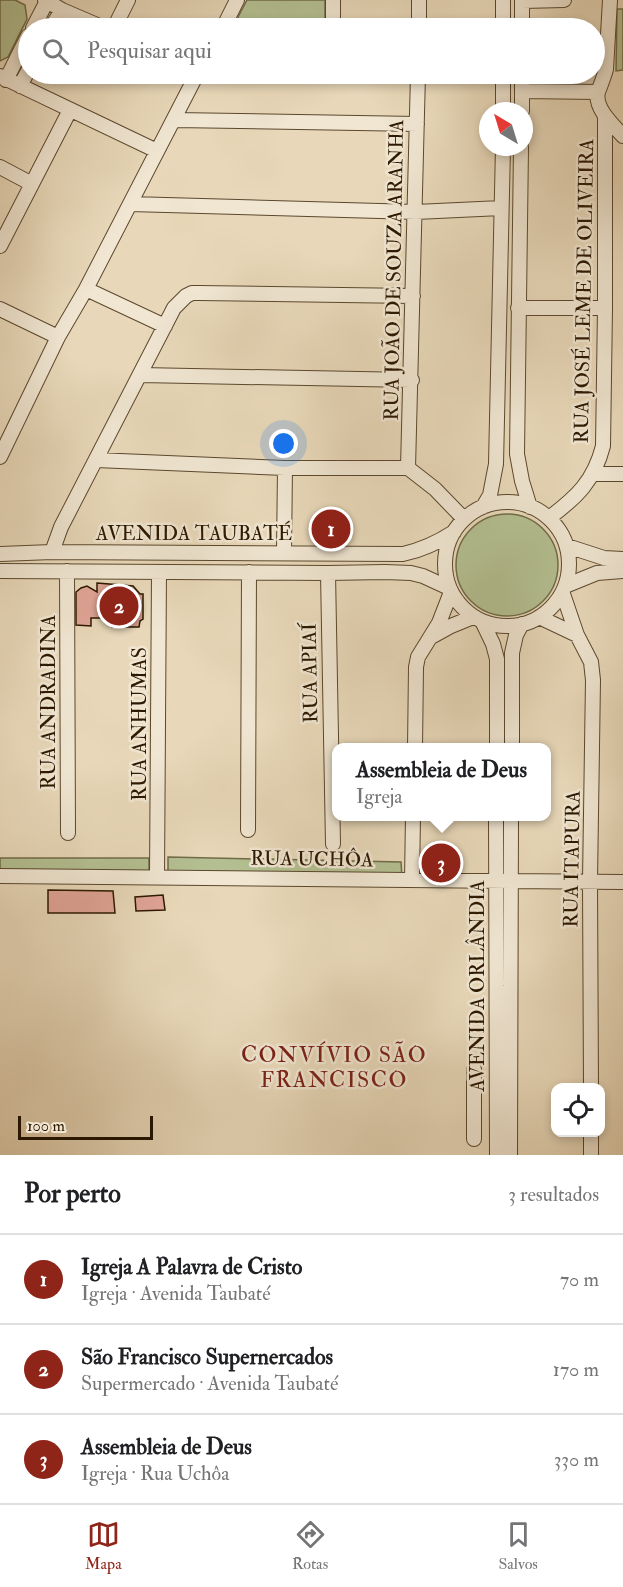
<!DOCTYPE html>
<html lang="pt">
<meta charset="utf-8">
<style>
:root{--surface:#fff;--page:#f6f6f6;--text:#202124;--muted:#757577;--line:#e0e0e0;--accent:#8f2418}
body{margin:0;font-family:"IM FELL Double Pica",serif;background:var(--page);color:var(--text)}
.controls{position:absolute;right:18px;bottom:18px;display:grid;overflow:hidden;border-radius:12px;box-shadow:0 3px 9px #0003}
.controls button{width:54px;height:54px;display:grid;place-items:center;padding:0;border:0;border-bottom:2px solid var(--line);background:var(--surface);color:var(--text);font:30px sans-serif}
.compass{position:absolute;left:479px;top:102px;width:54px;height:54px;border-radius:50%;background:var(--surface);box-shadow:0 3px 9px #0003;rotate:322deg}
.scale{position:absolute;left:18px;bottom:15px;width:135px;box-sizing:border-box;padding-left:6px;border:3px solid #2c1800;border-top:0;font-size:16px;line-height:21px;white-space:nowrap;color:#2c1800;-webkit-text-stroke:4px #f0e6d2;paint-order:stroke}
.you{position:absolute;left:284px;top:444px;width:21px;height:21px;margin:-15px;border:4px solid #fff;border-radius:50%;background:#1a73e8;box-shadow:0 0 0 9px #1a73e833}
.badge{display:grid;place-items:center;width:39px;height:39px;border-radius:50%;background:var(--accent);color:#fff;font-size:20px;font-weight:700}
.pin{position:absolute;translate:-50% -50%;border:3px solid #fff;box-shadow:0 2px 6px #0006}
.popup{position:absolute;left:332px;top:743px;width:219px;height:78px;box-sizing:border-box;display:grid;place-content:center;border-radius:12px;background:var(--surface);filter:drop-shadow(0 2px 4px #0005);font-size:20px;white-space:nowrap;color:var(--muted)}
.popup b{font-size:22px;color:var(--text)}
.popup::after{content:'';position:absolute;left:50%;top:100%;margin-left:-12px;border:12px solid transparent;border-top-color:var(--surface)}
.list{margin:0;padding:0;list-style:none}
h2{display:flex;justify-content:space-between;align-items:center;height:78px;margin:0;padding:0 24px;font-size:26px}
h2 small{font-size:20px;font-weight:400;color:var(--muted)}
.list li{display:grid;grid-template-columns:39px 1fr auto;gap:18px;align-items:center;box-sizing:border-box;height:90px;padding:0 24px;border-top:2px solid var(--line)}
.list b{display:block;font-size:22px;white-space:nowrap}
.list p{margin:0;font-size:20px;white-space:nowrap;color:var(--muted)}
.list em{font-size:20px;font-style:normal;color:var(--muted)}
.icon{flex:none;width:33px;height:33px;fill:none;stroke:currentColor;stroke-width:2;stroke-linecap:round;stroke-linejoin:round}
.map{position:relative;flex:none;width:623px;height:1155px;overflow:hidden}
.search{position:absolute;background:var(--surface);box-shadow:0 3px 9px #0003;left:18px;right:18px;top:18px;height:66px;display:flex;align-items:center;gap:15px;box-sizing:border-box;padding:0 21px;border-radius:33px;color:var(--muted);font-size:22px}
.sheet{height:348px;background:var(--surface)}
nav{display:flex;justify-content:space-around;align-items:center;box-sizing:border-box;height:84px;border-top:2px solid var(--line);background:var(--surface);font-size:16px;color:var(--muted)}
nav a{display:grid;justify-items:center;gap:3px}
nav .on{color:var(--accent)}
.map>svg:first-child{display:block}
</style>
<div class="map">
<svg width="623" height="1155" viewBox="0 0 623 1155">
<rect width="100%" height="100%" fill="#e8d8b9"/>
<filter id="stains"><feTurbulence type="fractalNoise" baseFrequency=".00333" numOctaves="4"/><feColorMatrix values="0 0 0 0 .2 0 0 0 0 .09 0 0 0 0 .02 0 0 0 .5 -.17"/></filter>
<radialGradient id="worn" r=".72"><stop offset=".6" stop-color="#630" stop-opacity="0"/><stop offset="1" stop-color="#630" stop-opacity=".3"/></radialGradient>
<path fill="#b3bf91" stroke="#706c48" stroke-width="1.5" d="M0,0H15L25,5L27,19L8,57L0,61Z
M247,0H325V20L320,28H246L242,25L238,17Z
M617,9H623V70L616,71Z
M456 565a51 51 0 1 1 102 0a51 51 0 1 1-102 0Z
M168,857L401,862L402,877L168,874Z
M0,858H149V873L0,872Z"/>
<path fill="#e0a496" stroke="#2c1800" stroke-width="1.5" d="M325,515H338L336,543H323Z
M97,583L133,586L140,594H143V619L140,621L139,627H112L111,618H91V626L76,625V592L81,588L87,586L97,592Z
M452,857V870L430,869L429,858Z
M48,890L113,891L115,913H48Z
M163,895L165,910L136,911L135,897Z"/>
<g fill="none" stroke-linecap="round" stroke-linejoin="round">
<defs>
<path id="minor" d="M45,0L62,10L104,28
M610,0L606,69C604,77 601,84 598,92C594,108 613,125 623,136
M522,1L564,0
M33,28L47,1
M51,28L62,10
M114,28L128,0
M223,28L237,0
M333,28V0
M419,28V0
M503,28V0
M522,28V0
M0,76L157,151
M6,80L28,36
M20,86L28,71
M522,91L598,92
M503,111V74
M522,111V74
M175,120L417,124
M521,147L517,454L522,481L530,507
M0,167L32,184
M130,204L416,212L501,208
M0,246L70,110
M86,289L165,326
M518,308H605
M0,309L58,337
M140,375L412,380
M0,457L58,337L86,289L197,74
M96,460L285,468H408L435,489L464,519
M408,468L418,74
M593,474H623
M445 564a62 62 0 1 1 124 0a62 62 0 1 1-124 0Z
M483,507L490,495L496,464L503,147
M549,518C577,497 594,481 603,446L605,308V116
M567,546L604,558L623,559
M52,552L61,527L174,308L186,296L192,293H199L413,296
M284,553L285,468
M0,554L52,552L403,554C422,550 437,543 454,532
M0,571L328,573L385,572L411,573L423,576L449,588
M67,571L68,833
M328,573L333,844
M565,586L597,573L623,571
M563,594L577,635L591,662L593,680L590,881L591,1088
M539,617L577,635
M482,621L493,644L497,659V748
M433,636L451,626L473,617
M415,748L416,667L418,657L439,623L451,592
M512,748V653L516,635L522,624
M496,816L497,1155
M248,830L249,572
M0,876L623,882
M157,877L159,572
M412,880L413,816
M474,1069V1139
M591,1132V1155
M510,1155L511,816"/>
</defs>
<use href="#minor" stroke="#5b482e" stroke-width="16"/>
<use href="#minor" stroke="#f0e6d2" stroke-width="14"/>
</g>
<g text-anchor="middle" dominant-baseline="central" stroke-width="5" stroke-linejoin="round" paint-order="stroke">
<g font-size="20" fill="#2c1800" stroke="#f0e6d2">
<text transform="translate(394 270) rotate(-89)">RUA JOÃO DE SOUZA ARANHA</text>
<text transform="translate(584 291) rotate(-89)">RUA JOSÉ LEME DE OLIVEIRA</text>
<text x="194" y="533">AVENIDA TAUBATÉ</text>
<text transform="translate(310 673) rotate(-91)">RUA APIAÍ</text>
<text transform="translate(48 702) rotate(-90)">RUA ANDRADINA</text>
<text transform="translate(139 724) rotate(-90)">RUA ANHUMAS</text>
<text transform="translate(312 859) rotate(1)">RUA UCHÔA</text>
<text transform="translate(572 859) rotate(-89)">RUA ITAPURA</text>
<text transform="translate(477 986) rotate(-90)">AVENIDA ORLÂNDIA</text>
</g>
<g font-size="22" letter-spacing="1.5" fill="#7a1f14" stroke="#f0e6d2">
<text x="334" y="1055">CONVÍVIO SÃO<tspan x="334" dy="25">FRANCISCO</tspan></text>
</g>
</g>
<rect width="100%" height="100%" filter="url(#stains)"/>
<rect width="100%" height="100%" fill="url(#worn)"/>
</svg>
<div class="controls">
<button><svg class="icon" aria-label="locate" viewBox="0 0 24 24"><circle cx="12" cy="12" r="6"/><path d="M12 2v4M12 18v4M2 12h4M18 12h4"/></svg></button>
</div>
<svg class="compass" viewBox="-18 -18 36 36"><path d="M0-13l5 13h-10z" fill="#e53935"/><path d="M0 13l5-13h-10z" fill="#757577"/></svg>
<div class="scale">100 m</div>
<div class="you"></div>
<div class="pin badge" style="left:331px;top:529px">1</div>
<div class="pin badge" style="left:119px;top:606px">2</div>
<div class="pin badge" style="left:441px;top:863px">3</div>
<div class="popup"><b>Assembleia de Deus</b>Igreja</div>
<div class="search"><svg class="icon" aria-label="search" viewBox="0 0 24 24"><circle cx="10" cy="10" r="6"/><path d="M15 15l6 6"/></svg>Pesquisar aqui</div>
</div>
<section class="sheet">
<h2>Por perto<small>3 resultados</small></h2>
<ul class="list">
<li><span class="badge">1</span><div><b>Igreja A Palavra de Cristo</b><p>Igreja · Avenida Taubaté</p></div><em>70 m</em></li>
<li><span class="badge">2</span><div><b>São Francisco Supernercados</b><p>Supermercado · Avenida Taubaté</p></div><em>170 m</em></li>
<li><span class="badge">3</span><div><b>Assembleia de Deus</b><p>Igreja · Rua Uchôa</p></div><em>330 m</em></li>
</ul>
</section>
<nav>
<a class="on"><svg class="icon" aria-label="map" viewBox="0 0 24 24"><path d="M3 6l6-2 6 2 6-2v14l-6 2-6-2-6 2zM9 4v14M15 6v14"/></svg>Mapa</a>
<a><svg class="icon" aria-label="directions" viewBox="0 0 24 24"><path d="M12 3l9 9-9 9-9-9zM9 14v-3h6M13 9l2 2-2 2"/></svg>Rotas</a>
<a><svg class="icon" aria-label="saved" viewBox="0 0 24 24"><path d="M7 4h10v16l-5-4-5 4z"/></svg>Salvos</a>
</nav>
